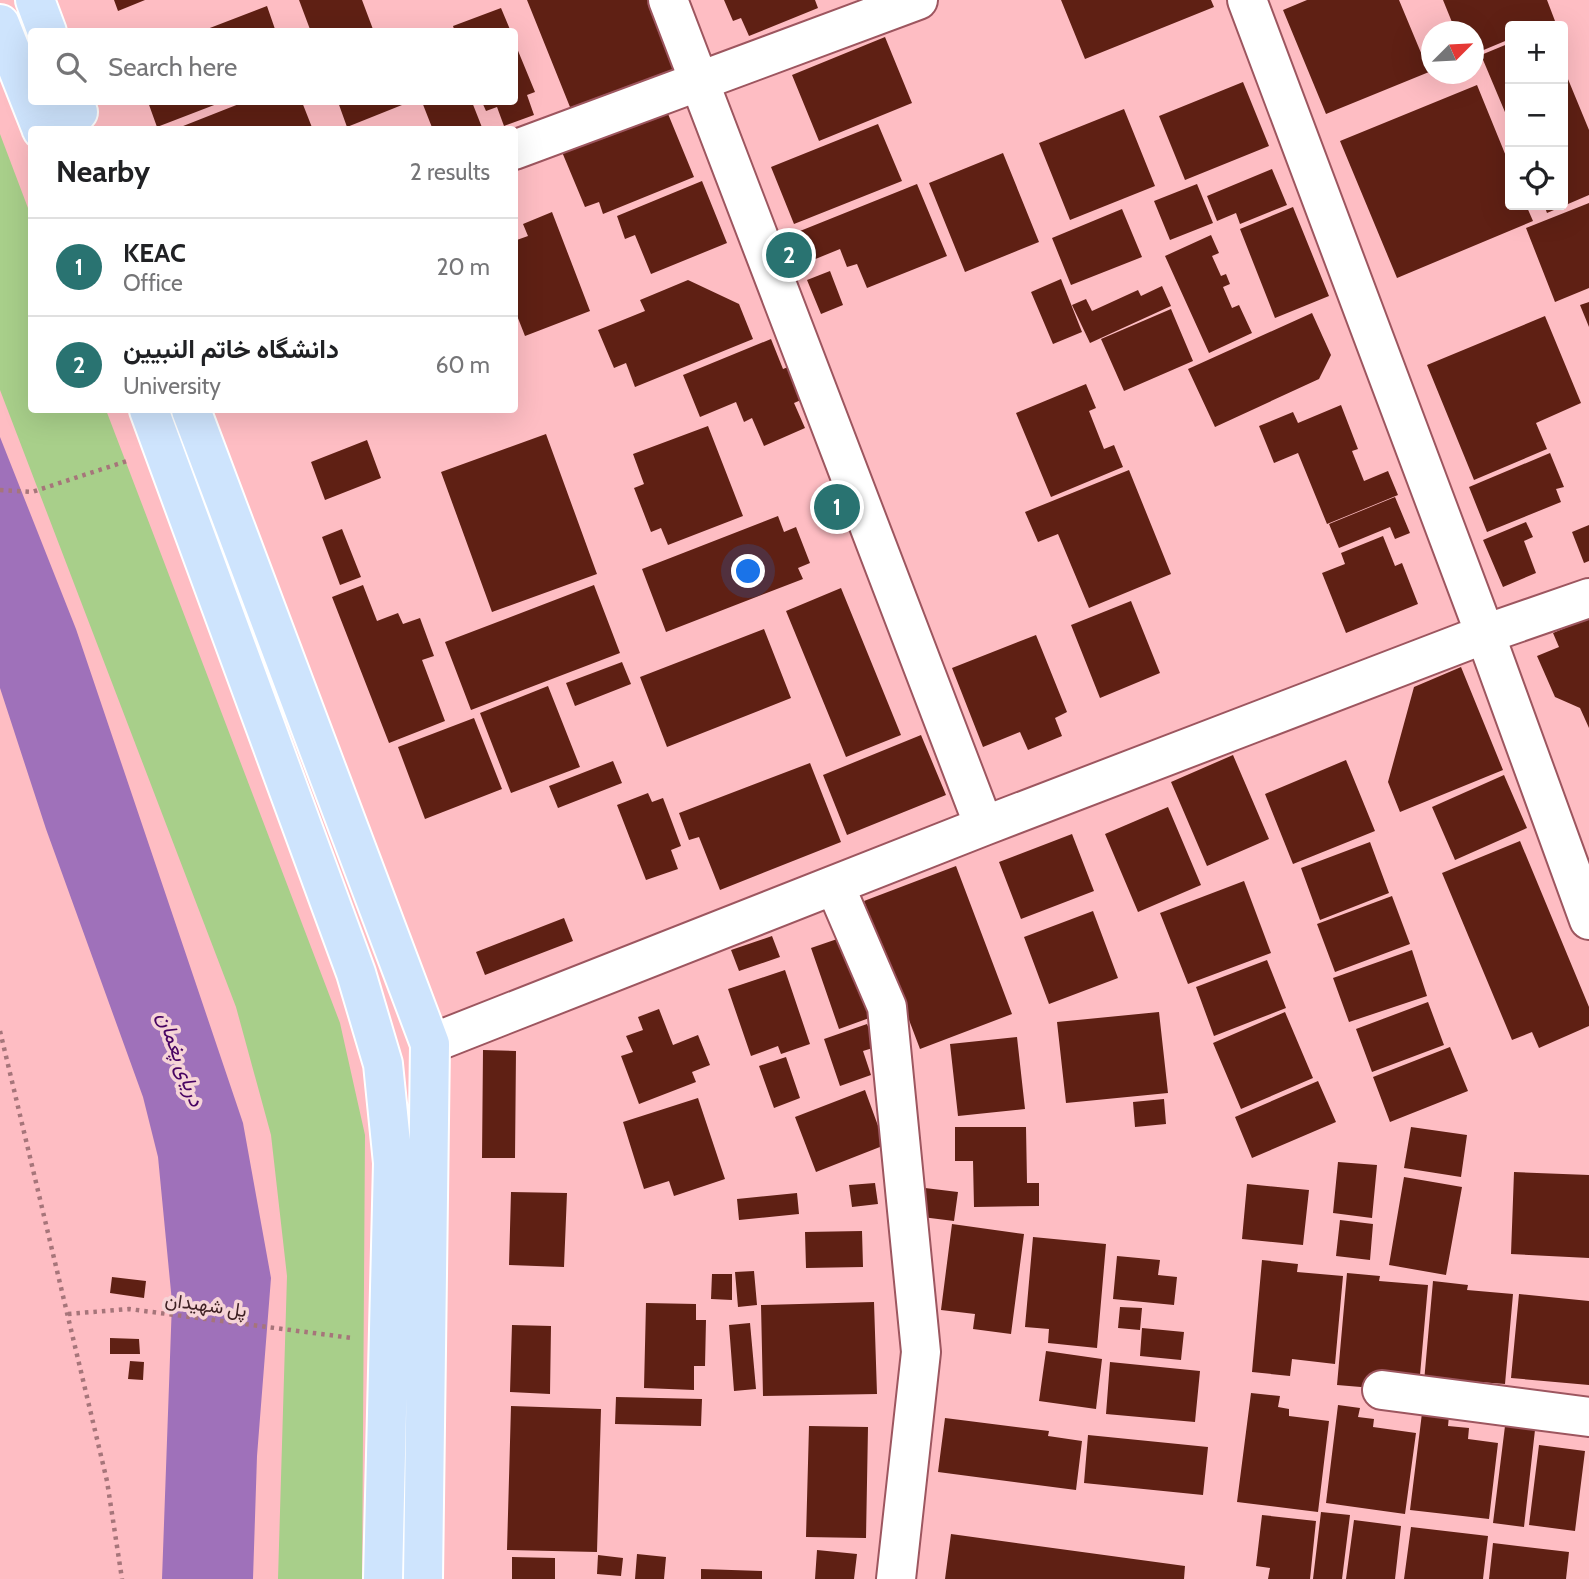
<!DOCTYPE html>
<meta charset="utf-8">
<style>
:root{--surface:#fff;--page:#f6f6f6;--text:#202124;--muted:#757577;--line:#e0e0e0;--accent:#297371}
body{margin:0;font-family:Cabin,Vazirmatn,sans-serif;background:var(--page);color:var(--text)}
.controls{position:absolute;right:21px;top:21px;display:grid;overflow:hidden;border-radius:7px;box-shadow:0 7px 28px #0002}
.controls button{width:63px;height:63px;display:grid;place-items:center;padding:0;border:0;border-bottom:2px solid var(--line);background:var(--surface);color:var(--text);font:35px sans-serif}
.compass{position:absolute;left:1421px;top:21px;width:63px;height:63px;border-radius:50%;background:var(--surface);box-shadow:0 7px 28px #0002;rotate:66deg}
.you{position:absolute;left:749px;top:572px;width:24px;height:24px;margin:-18px;border:5px solid #fff;border-radius:50%;background:#1a73e8;box-shadow:0 0 0 10px #1a73e833}
.badge{display:grid;place-items:center;width:46px;height:46px;border-radius:50%;background:var(--accent);color:#fff;font-size:23px;font-weight:700}
.pin{position:absolute;translate:-50% -50%;border:4px solid #fff;box-shadow:0 2px 7px #0006}
.list{margin:0;padding:0;list-style:none}
h2{display:flex;justify-content:space-between;align-items:center;height:91px;margin:0;padding:0 28px;font-size:30px}
h2 small{font-size:23px;font-weight:400;color:var(--muted)}
.list li{display:grid;grid-template-columns:46px 1fr auto;gap:21px;align-items:center;box-sizing:border-box;height:98px;padding:0 28px;border-top:2px solid var(--line)}
.list b{display:block;font-size:26px;white-space:nowrap}
.list p{margin:0;font-size:23px;white-space:nowrap;color:var(--muted)}
.list em{font-size:23px;font-style:normal;color:var(--muted)}
.icon{flex:none;width:38px;height:38px;fill:none;stroke:currentColor;stroke-width:2;stroke-linecap:round;stroke-linejoin:round}
.map{position:relative;flex:none;width:1589px;height:1579px;overflow:hidden}
.search{position:absolute;background:var(--surface);box-shadow:0 7px 28px #0002;left:28px;top:28px;width:490px;height:77px;display:flex;align-items:center;gap:18px;box-sizing:border-box;padding:0 24px;border-radius:7px;color:var(--muted);font-size:26px}
.panel{position:absolute;background:var(--surface);box-shadow:0 7px 28px #0002;left:28px;top:126px;width:490px;height:287px;border-radius:7px}
.map>svg:first-child{display:block}
</style>
<div class="map">
<svg width="1589" height="1579" viewBox="0 0 1589 1579">
<rect width="100%" height="100%" fill="#febdc3"/>
<path fill="#a8cf8a" d="M0,134L31,216L32,410H106L340,1023L365,1135L362,1579H278L287,1276L271,1135L236,1007L0,390Z"/>
<path fill="#9f71ba" d="M0,437L76,629L243,1123L271,1278L257,1456L253,1579H162L172,1302L158,1157L143,1097L46,829L0,688Z"/>
<path fill="#5f2014" d="M114,0H145L118,11Z
M299,0H362L374,32H311Z
M527,0H652L680,69L572,112Z
M724,0H815L818,8L749,36L741,18L733,21Z
M1061,0H1211L1214,7L1085,59Z
M1307,0H1399L1429,72L1326,114L1283,10Z
M1443,0H1547L1555,21L1541,26H1510V39L1474,54V32H1456Z
M267,6L276,32H202V31Z
M501,8L511,32H455L453,26Z
M885,37L912,103L819,141L792,75Z
M514,41L535,92L527,95L534,115L504,126L497,107L486,111L482,102H514Z
M1510,43V124L1481,55Z
M1563,67L1589,130V195L1547,213L1544,205H1563Z
M1243,82L1269,146L1185,180L1159,116Z
M1477,85L1510,166V205H1526L1533,221L1397,278L1340,141Z
M148,102H222L157,127Z
M244,102H302L313,130H173Z
M338,102H401L402,105L347,127Z
M422,102H472L483,130H433Z
M666,109L694,177L603,214L599,202L585,207L562,152Z
M1124,109L1155,186L1070,220L1039,143Z
M878,124L902,181L794,224L771,167Z
M1003,153L1039,242L965,272L929,183Z
M1272,169L1287,205L1240,224L1236,213L1217,221L1207,196Z
M702,181L727,243L651,274L635,235L625,239L617,216Z
M917,184L947,256L867,288L857,264L847,267L840,249L813,260L800,231Z
M1197,184L1213,223L1170,240L1154,201Z
M1589,203V288L1555,302L1526,228Z
M1293,207L1329,296L1275,318L1240,229Z
M1122,209L1142,257L1071,285L1052,238Z
M552,212L590,311L525,336L514,308V241L528,236L523,224Z
M1211,235L1219,253L1212,256L1221,276L1226,274L1230,284L1223,287L1232,308L1239,305L1252,333L1209,353L1165,256Z
M830,271L843,305L821,314L807,280Z
M1061,279L1082,332L1053,344L1031,292Z
M688,280L739,304L753,339L635,387L626,363L614,368L598,330L645,311L640,300Z
M1162,286L1171,306L1090,343L1072,305L1086,299L1092,311L1138,290L1141,296Z
M1589,302V327L1580,305Z
M1171,309L1193,361L1124,391L1101,339Z
M1312,313L1331,355L1319,379L1215,427L1188,369Z
M1545,316L1581,403L1536,423L1547,449L1474,480L1427,365Z
M771,339L783,369L788,367L801,400L794,403L805,428L764,446L752,418L744,422L736,402L700,417L683,375Z
M1086,384L1096,408L1089,411L1104,449L1114,445L1123,467L1051,497L1016,413Z
M1341,405L1358,449L1352,451L1364,481L1388,471L1398,495L1327,524L1298,453L1274,463L1259,426L1293,412L1298,423Z
M708,426L743,516L668,545L661,528L651,532L634,488L644,484L633,454Z
M546,434L597,574L492,612L441,472Z
M367,440L381,478L325,500L311,462Z
M1550,453L1564,487L1556,489L1561,502L1487,532L1469,487Z
M1129,470L1171,574L1089,608L1058,534L1038,542L1025,512Z
M1395,497L1410,533L1395,539L1390,527L1339,548L1329,524Z
M778,516L784,532L796,527L810,563L798,568L803,579L666,632L642,569Z
M1526,522L1533,537L1524,541L1536,573L1503,587L1483,540Z
M1589,525V561L1584,563L1572,532Z
M342,529L361,577L340,585L322,537Z
M1383,536L1395,566L1402,563L1418,604L1346,633L1322,573L1345,564L1341,553Z
M363,585L377,621L398,613L403,624L420,618L434,656L422,660L445,721L389,743L332,597Z
M594,585L620,653L471,710L445,642Z
M841,588L901,735L846,757L786,611Z
M1131,601L1160,673L1100,698L1071,625Z
M1589,618V728L1580,708L1555,697L1537,656L1559,647L1553,633Z
M764,629L791,698L667,747L640,677Z
M1036,635L1067,712L1055,718L1062,736L1028,750L1020,732L983,747L952,668Z
M622,662L631,684L575,706L566,683Z
M1461,667L1503,770L1400,812L1388,782L1414,687Z
M548,686L580,767L511,793L480,713Z
M474,718L502,789L425,819L398,747Z
M921,735L946,795L847,835L823,775Z
M1233,755L1269,839L1207,866L1171,782Z
M1346,760L1375,831L1293,864L1265,794Z
M613,761L622,783L558,808L549,786Z
M810,763L841,842L720,890L699,837L689,840L679,813Z
M1504,775L1527,828L1455,860L1432,807Z
M648,793L652,802L663,798L681,846L671,850L678,869L646,880L617,805Z
M1168,807L1201,885L1138,912L1105,834Z
M1072,834L1094,891L1021,919L999,862Z
M1520,841L1589,1007V1026L1539,1048L1532,1032L1512,1040L1442,873Z
M1370,842L1389,893L1320,920L1301,868Z
M956,866L1012,1014L920,1049L864,901Z
M1244,881L1271,953L1188,984L1160,913Z
M1392,896L1410,944L1335,972L1317,924Z
M1093,911L1118,978L1049,1004L1024,937Z
M564,918L573,941L485,975L476,952Z
M772,936L780,957L739,971L731,950Z
M843,937L872,1017L839,1029L811,948Z
M1412,950L1427,996L1349,1022L1333,978Z
M1267,960L1286,1008L1214,1036L1196,987Z
M785,970L810,1044L781,1054L778,1046L751,1056L728,989Z
M1428,1002L1444,1045L1372,1072L1356,1029Z
M659,1009L673,1045L698,1035L710,1065L692,1072L696,1082L639,1104L621,1056L633,1052L626,1036L643,1030L638,1017Z
M1159,1012L1168,1093L1066,1103L1057,1022Z
M1285,1012L1313,1078L1241,1109L1213,1043Z
M867,1024L876,1047L863,1051L871,1075L840,1086L824,1039Z
M1017,1037L1025,1109L958,1116L950,1044Z
M1450,1047L1468,1091L1390,1122L1373,1077Z
M483,1050L516,1051L515,1158H482Z
M786,1057L800,1098L774,1108L759,1066Z
M1318,1081L1336,1122L1252,1158L1235,1117Z
M865,1090L885,1145L816,1172L795,1117Z
M698,1098L725,1179L674,1196L669,1181L644,1189L623,1122Z
M1164,1099L1166,1124L1135,1127L1133,1102Z
M955,1127H1026L1027,1183H1039V1206L974,1207L973,1161H955Z
M1411,1127L1467,1135L1461,1177L1404,1168Z
M1338,1162L1377,1165L1372,1218L1333,1213Z
M1514,1172L1589,1175V1258L1511,1254Z
M1404,1177L1462,1187L1446,1275L1389,1265Z
M875,1183L878,1204L852,1207L849,1185Z
M1247,1184L1309,1190L1303,1245L1242,1239Z
M925,1188L958,1192L954,1221L922,1217Z
M511,1192L567,1193L564,1267L509,1265Z
M797,1193L799,1214L739,1220L737,1199Z
M1340,1220L1373,1224L1370,1260L1336,1256Z
M952,1224L1024,1234L1011,1334L973,1329L975,1314L941,1310Z
M862,1231L863,1267L806,1268L805,1232Z
M1033,1237L1106,1244L1097,1348L1048,1343L1049,1329L1025,1327Z
M1117,1256L1160,1260L1158,1275L1177,1277L1174,1305L1113,1299Z
M1262,1260L1298,1264L1297,1272L1343,1276L1335,1364L1292,1359L1290,1376L1252,1372Z
M754,1271L757,1305L738,1307L735,1272Z
M1347,1273L1380,1276L1379,1281L1428,1285L1420,1375L1374,1371L1373,1388L1337,1385Z
M712,1274H732V1300L711,1299Z
M112,1277L146,1281L144,1298L110,1293Z
M1433,1281L1468,1285L1467,1290L1513,1294L1505,1384L1454,1380L1453,1396L1423,1393Z
M1519,1294L1589,1301V1385L1511,1378Z
M874,1302L877,1394L763,1396L761,1305Z
M646,1303L696,1304V1320H706L705,1366H694V1390L644,1388Z
M1120,1307L1142,1308L1140,1330L1118,1328Z
M750,1323L756,1389L734,1391L729,1325Z
M512,1325L551,1326L550,1394L510,1392Z
M1142,1328L1184,1332L1181,1360L1140,1356Z
M110,1338L139,1339L140,1354H110Z
M1046,1351L1102,1359L1096,1409L1039,1401Z
M130,1361L144,1362L143,1380L128,1379Z
M1110,1362L1200,1371L1195,1422L1106,1414Z
M1251,1393L1280,1396L1278,1407L1289,1409V1416L1329,1421L1318,1512L1237,1502Z
M616,1397L702,1399L701,1426L615,1424Z
M1338,1405L1360,1408L1358,1417L1374,1419L1373,1427L1416,1433L1405,1514L1326,1503Z
M511,1406L601,1409L597,1552L507,1550Z
M1422,1413L1449,1416L1448,1426L1469,1428L1468,1439L1498,1443L1489,1519L1410,1510Z
M945,1418L1049,1431L1048,1436L1082,1441L1076,1490L938,1472Z
M809,1426L868,1427L866,1538L806,1537Z
M1505,1426L1535,1430L1524,1527L1493,1523Z
M1088,1435L1208,1447L1203,1495L1084,1483Z
M1539,1445L1585,1451L1575,1531L1529,1525Z
M1321,1512L1350,1515L1342,1579H1313Z
M1262,1515L1316,1521L1310,1579H1268L1270,1568L1256,1566Z
M1354,1520L1401,1526L1395,1579H1346Z
M1411,1527L1488,1536L1483,1579H1404Z
M951,1534L1185,1566L1184,1579H945Z
M1493,1543L1569,1552L1566,1579H1489Z
M817,1550L857,1554L854,1579H815Z
M637,1554L666,1557L664,1579H635Z
M598,1555L623,1558L621,1576L597,1574Z
M512,1557L555,1558V1579H512Z
M701,1569L762,1571V1579H701Z"/>
<g fill="none" stroke-linecap="round" stroke-linejoin="round">
<defs>
<path id="minor" d="M668,0L984,826
M1247,0L1485,634L1589,920
M514,150L918,0
M835,886L887,1007L921,1352L896,1579
M430,1044L984,826L1485,634L1589,598
M1382,1390L1589,1417"/>
<path id="major" d="M35,0L47,32
M0,24L42,130
M41,128L78,112
M149,410L356,973L383,1064L393,1163L383,1579
M191,410L430,1044L423,1579"/>
</defs>
<use href="#minor" stroke="#9d565f" stroke-width="42"/>
<use href="#major" stroke="#fff" stroke-width="42"/>
<path stroke="#a6757a" stroke-width="4.5" stroke-dasharray="3.5 5" stroke-linecap="butt" d="M0,490L32,492L130,460
M0,1031L107,1481L122,1579
M68,1314L129,1309L352,1338"/>
<use href="#minor" stroke="#fff" stroke-width="38"/>
<use href="#major" stroke="#cee4fd" stroke-width="38"/>
</g>
<g text-anchor="middle" dominant-baseline="central" stroke-width="7" stroke-linejoin="round" paint-order="stroke">
<g font-size="19" fill="#3e2023" stroke="#f6d4d7">
<text transform="translate(206 1305) rotate(8)">پل شهیدان</text>
</g>
<g font-size="21" font-style="italic" fill="#470362" stroke="#f6d4d7">
<text transform="translate(181 1059) rotate(70)">دریای پغمان</text>
</g>
</g>
</svg>
<div class="controls">
<button>+</button>
<button>−</button>
<button><svg class="icon" aria-label="locate" viewBox="0 0 24 24"><circle cx="12" cy="12" r="6"/><path d="M12 2v4M12 18v4M2 12h4M18 12h4"/></svg></button>
</div>
<svg class="compass" viewBox="-18 -18 36 36"><path d="M0-13l5 13h-10z" fill="#e53935"/><path d="M0 13l5-13h-10z" fill="#757577"/></svg>
<div class="you"></div>
<div class="pin badge" style="left:837px;top:507px">1</div>
<div class="pin badge" style="left:789px;top:255px">2</div>
<div class="search"><svg class="icon" aria-label="search" viewBox="0 0 24 24"><circle cx="10" cy="10" r="6"/><path d="M15 15l6 6"/></svg>Search here</div>
<section class="panel">
<h2>Nearby<small>2 results</small></h2>
<ul class="list">
<li><span class="badge">1</span><div><b>KEAC</b><p>Office</p></div><em>20 m</em></li>
<li><span class="badge">2</span><div><b>دانشگاه خاتم النبیین</b><p>University</p></div><em>60 m</em></li>
</ul>
</section>
</div>
